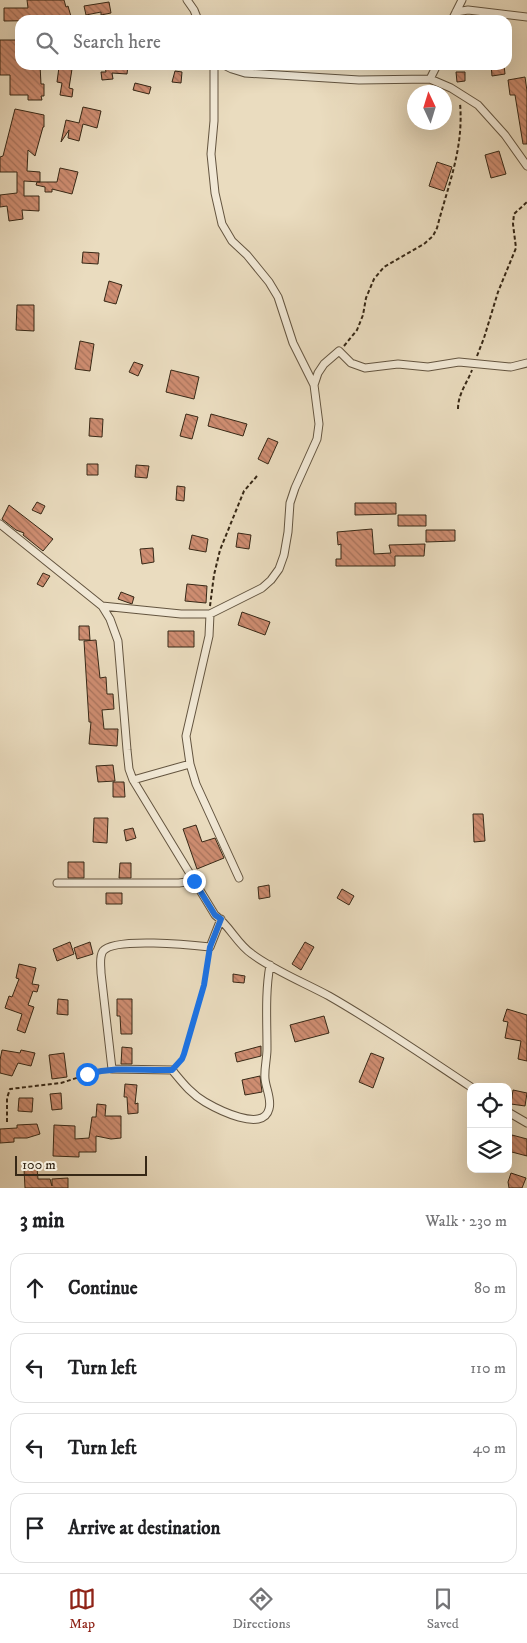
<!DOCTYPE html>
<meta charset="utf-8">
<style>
:root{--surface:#fff;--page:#f6f6f6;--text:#202124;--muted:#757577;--line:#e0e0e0;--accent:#8f2418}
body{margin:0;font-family:"IM FELL DW Pica",serif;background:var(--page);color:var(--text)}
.controls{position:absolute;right:15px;bottom:15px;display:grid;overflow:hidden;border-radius:10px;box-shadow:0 5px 20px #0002}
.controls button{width:45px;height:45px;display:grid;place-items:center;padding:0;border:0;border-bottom:1px solid var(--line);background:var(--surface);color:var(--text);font:25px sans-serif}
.compass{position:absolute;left:407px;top:85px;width:45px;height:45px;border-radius:50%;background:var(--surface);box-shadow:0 5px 20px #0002;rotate:356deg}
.scale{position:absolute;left:15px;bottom:12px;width:132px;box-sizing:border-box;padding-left:5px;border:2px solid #372816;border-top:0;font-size:14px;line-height:18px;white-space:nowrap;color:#372816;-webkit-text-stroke:4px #f1e8d5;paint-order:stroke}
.stop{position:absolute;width:15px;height:15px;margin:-11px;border:4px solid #1a73e8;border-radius:50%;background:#fff}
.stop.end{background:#1a73e8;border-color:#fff;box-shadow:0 1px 5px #0008}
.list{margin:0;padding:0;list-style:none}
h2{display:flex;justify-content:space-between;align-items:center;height:65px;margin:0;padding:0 20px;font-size:21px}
h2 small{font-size:16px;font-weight:400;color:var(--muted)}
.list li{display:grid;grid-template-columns:32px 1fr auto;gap:15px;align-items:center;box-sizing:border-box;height:70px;margin:0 10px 10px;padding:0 10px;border:1px solid var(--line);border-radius:15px}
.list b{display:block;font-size:19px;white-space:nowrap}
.list em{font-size:16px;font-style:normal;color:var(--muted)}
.icon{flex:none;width:28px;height:28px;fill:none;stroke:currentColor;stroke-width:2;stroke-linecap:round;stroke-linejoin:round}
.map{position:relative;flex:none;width:527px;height:1188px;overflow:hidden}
.search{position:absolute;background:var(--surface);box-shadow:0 5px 20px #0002;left:15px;right:15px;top:15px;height:55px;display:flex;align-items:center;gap:12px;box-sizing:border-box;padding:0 18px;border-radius:15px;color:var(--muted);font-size:19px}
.sheet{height:385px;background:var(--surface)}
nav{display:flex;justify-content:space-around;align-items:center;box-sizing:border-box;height:70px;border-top:1px solid var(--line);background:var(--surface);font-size:14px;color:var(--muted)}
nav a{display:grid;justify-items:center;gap:2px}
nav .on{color:var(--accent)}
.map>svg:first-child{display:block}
</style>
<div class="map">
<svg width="527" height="1188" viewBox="0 0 527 1188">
<defs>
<pattern id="building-back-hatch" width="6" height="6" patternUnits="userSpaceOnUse" patternTransform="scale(1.25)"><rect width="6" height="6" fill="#ce8d71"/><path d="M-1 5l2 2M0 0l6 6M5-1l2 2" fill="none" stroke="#a8735c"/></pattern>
</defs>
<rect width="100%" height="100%" fill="#eadcbf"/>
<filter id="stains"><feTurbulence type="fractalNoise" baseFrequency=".004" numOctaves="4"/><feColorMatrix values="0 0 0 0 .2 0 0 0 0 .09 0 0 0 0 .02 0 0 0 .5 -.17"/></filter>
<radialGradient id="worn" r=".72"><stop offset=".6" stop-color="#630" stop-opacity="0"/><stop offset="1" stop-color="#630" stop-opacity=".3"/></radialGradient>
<path fill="url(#building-back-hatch)" stroke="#372816" d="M27,0H64L66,7L68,6L72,20L4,21V8H28Z
M109,2L111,13L101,15V12L86,15L84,6Z
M0,40H20V65H40L41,84H44V96H41L42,100H28V95H10V75H0Z
M128,65L127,74L112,73L113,79L102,80L101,72H106L105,66Z
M491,65H504L505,74L492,76Z
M59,67L72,69L69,88L73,89L72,97L60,95L62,83L57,82Z
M175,71L182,72L181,83L172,82Z
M456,72H465V81L457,82Z
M525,77L527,91V144H523L515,95H510L508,80Z
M135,83L151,87L149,94L133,90Z
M83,107L101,111L97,128L83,124L79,141L68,138L69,130L61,142L66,120L79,123Z
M15,109L44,115V127H43L35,156L28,150L27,171L40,172V182L24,181V196H39V211L22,210L23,219L9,221L7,206L0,207V195L17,193V172H0V157L3,156Z
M499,151L506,174L491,178L485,155Z
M437,162L452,167L444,191L429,186Z
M60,168L78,172L72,194L52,189V192H45V187L36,185L37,182H57Z
M83,252L99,253L98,264L82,263Z
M109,281L122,285L116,304L104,301Z
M17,305H34V331L16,330Z
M80,341L94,344L90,371L75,369Z
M134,362L143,365L138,376L129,372Z
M171,370L199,377L194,399L166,392Z
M186,414L198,417L192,439L180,436Z
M211,414L247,424L243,436L208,426Z
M90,418L103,419L102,437L89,436Z
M268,438L278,442L268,464L258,459Z
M87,464H98V475H87Z
M136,465L149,466L147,478L135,477Z
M177,486L185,487L184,501L176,500Z
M37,502L45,506L41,514L32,510Z
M355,503H396V514L355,515Z
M9,505L53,539L43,551L23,535L24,533L16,530L2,519Z
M398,515H426V526H398Z
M372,529L374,554L391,553L389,545L425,544L424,556H395V566H336V559H341V544L338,545L337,532Z
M426,530H455V541L426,542Z
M238,533L251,535L249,549L236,547Z
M192,535L208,539L206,552L189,549Z
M153,548L154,562L142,564L140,549Z
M43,573L50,576L43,587L37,584Z
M187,584L207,586L206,603L185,601Z
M121,592L134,597L132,604L118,599Z
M242,612L270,622L265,635L238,625Z
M79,626H89L90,640H79Z
M168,631H194V647H168Z
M96,640L100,678L106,677L107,694H113L114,709L102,710L104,729H118L117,746L89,744L91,722H89L84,641Z
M113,765L115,781L98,782L96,766Z
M113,782H124L125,797H113Z
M473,814H483L485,841L474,842Z
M94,818H108L107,843L93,842Z
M196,825L202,842L215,838L224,858L197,869L183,829Z
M133,828L136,838L126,841L124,830Z
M68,862H84V878H68Z
M120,863H131V878H119Z
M269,885L270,897L259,899L258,887Z
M342,889L354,896L349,905L337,898Z
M106,893H122V904H106Z
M70,942L74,954L57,961L53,949Z
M90,942L93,954L77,959L74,948Z
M305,942L314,947L301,970L292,964Z
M19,964L36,968L32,984L39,985L37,992L33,991L28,1005L34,1007L25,1033L17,1030L22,1014L5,1008L9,996L12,997L19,979L16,978Z
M233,974L245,976L244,983L233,982Z
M58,999L68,1000V1015L57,1014Z
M117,999H132V1034H121L120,1016H117Z
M507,1009L527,1015V1061L518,1059L521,1041L505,1038L508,1022L503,1021Z
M324,1016L329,1033L295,1042L290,1025Z
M261,1046V1056L237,1062L235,1053Z
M122,1047L132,1048V1064H121Z
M2,1050L20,1053L21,1050L35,1053L31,1066L18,1063L12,1076L0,1073V1060Z
M64,1053L67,1077L52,1079L49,1055Z
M371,1053L384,1058L373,1088L359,1082Z
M260,1076L262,1092L245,1095L242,1080Z
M125,1084L137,1085L135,1104L138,1103V1113L128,1114L127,1097H124Z
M513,1090L527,1093L525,1106L511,1104Z
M61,1093L62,1109L52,1110L50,1094Z
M19,1098H33L32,1112L18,1111Z
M97,1104L106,1105L105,1116H121V1138L111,1139L96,1136V1152H79V1157L53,1156L54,1125L75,1126V1139L89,1138L92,1117H96Z
M37,1124L40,1134L27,1138H14V1142L0,1143V1129L17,1128V1125Z
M512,1135L527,1139V1156L508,1151Z
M37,1168L38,1179H50L52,1186V1179L68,1178V1188H25L24,1169Z
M511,1173L526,1178L522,1188H509L508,1182Z"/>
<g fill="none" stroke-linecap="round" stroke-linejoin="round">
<defs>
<path id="street" d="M187,0L194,10L198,20
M456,12L468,10L527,17
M452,20L462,0
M214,65V121L211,154L215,193L222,224L232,241L247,255L269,282L278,297L293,343L314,385
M224,65L232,69L245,73L295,76L359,80L430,79L451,88L478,105L505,135L527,166
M430,79L437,65
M0,524L102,606L110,619L118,641L127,750L129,769L133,780L215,915C230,926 237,944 252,954C273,970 305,983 329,996C378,1024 424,1056 471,1087
M102,606L181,614H210L262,588L271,580L279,569L284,555L288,532L290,503L295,488L317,439L319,424L314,385L318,373L324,364L339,351L351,363L365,368L398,364L428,367L459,362L511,367L527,363
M210,614L209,636L186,736L190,764L196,784L239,878
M133,780L190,764
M57,883H179L194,881
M221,919L210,947C192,945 114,937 103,951C99,957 101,966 101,973L112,1069L172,1070C182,1082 191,1094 205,1102C217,1109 263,1133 269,1109C272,1100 266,1089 265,1079C264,1069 267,1059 267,1049C267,1020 265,993 270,965
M508,1112L527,1123"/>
</defs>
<use href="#street" stroke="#645540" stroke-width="9"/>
<path stroke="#372816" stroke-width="2" stroke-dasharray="4 2.5" stroke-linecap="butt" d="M344,346L357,330L363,315L366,298L374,279L384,267L424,244L433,236L437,228C448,185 464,149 460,103
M477,356L484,338L498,292L516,248L513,224L514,214L527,202
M458,409C458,394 467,383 472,370
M210,606L214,575L220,550L244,491L257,476
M178,1064C185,1056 186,1045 190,1035C198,1008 205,982 209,954
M7,1122V1098L10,1089L61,1083L104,1069"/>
<use href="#street" stroke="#f1e8d5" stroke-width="7"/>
</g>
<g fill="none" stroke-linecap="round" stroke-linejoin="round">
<path stroke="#1a73e8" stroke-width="6" d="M87,1074C118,1066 141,1071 172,1070L182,1059L184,1054L204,985L210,947L221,919L215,915L194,881"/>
</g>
<rect width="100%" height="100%" filter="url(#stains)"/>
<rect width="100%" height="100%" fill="url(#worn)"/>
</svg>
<div class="controls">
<button><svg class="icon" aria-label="locate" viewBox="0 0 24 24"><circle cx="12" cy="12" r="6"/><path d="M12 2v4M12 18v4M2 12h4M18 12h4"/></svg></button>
<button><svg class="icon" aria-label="layers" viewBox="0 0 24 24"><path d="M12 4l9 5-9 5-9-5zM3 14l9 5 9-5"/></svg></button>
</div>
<svg class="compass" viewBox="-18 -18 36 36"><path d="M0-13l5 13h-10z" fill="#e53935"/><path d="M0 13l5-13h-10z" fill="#757577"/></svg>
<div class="scale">100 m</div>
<div class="stop" style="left:87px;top:1074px"></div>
<div class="stop end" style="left:194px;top:881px"></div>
<div class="search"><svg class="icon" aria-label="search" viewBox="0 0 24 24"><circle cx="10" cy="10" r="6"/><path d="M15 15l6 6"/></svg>Search here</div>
</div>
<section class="sheet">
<h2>3 min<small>Walk · 230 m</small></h2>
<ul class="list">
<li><svg class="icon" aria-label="ahead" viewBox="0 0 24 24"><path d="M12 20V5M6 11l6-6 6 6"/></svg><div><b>Continue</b></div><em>80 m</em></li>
<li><svg class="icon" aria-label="left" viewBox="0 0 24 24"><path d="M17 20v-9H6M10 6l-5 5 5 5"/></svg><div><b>Turn left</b></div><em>110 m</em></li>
<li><svg class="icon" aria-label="left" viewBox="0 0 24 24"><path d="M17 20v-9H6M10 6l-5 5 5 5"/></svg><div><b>Turn left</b></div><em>40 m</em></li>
<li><svg class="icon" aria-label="arrive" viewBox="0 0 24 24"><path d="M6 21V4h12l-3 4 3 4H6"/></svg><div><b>Arrive at destination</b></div></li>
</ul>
</section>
<nav>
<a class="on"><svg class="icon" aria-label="map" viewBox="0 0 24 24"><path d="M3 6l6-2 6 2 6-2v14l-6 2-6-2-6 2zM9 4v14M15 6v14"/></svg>Map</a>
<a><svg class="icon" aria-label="directions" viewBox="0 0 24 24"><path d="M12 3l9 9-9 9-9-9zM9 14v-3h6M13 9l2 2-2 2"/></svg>Directions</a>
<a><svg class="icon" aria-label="saved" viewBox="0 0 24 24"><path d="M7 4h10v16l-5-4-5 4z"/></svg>Saved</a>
</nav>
